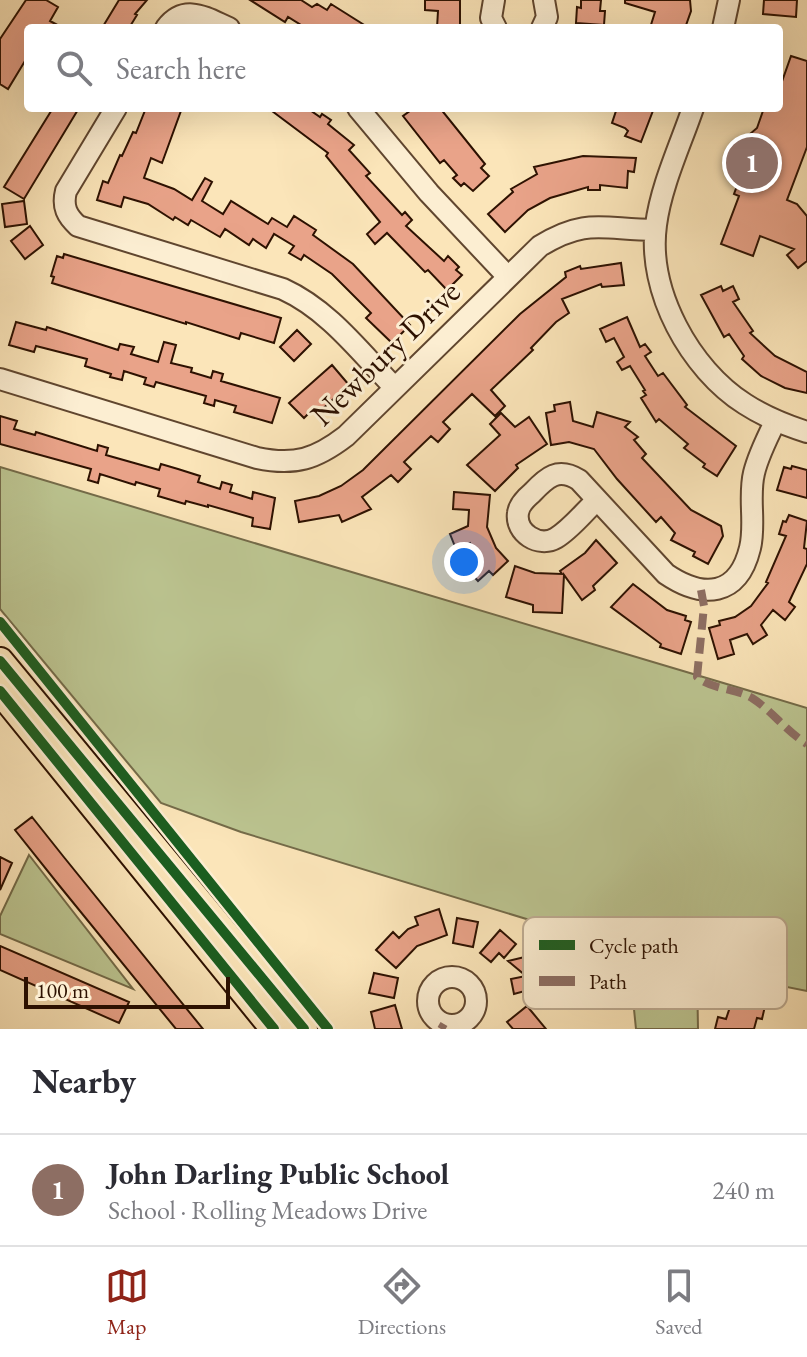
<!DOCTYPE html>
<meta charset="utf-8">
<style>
:root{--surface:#fff;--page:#f7f7f7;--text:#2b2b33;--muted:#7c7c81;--line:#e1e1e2;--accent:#8f2418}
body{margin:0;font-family:"EB Garamond",serif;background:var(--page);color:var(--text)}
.scale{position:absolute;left:24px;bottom:20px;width:206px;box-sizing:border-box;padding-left:8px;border:4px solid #2d1101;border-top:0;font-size:22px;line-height:28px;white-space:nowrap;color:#2d1101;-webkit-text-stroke:6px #fceed2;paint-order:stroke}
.you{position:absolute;left:464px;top:562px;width:28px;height:28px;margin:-20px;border:6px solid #fff;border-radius:50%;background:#1a73e8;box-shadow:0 0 0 12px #1a73e833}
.badge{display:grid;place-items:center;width:52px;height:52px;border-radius:50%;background:var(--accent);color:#fff;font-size:26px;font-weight:700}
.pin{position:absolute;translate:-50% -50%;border:4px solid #fff;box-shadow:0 2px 8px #0006}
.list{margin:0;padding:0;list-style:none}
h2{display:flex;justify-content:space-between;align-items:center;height:104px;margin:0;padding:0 32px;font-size:34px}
h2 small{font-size:26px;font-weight:400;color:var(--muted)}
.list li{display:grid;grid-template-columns:52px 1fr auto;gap:24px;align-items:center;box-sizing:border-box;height:112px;padding:0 32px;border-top:2px solid var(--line)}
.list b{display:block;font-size:30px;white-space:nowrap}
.list p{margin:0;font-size:26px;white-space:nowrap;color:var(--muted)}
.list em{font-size:26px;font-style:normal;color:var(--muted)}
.icon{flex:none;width:44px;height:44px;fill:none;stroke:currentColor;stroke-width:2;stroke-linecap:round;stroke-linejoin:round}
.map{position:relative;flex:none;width:807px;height:1029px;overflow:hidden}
.search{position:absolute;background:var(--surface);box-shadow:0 8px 32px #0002;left:24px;right:24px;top:24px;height:88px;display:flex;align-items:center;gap:20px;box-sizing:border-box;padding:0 28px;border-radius:8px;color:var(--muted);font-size:30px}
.sheet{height:216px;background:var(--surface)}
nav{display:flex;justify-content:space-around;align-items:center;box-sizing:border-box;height:112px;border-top:2px solid var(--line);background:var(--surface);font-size:22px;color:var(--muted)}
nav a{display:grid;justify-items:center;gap:4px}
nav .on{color:var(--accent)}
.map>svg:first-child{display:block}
</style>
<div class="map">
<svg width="807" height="1029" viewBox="0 0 807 1029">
<rect width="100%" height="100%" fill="#fbe5b9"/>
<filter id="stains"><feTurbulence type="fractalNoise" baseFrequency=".0025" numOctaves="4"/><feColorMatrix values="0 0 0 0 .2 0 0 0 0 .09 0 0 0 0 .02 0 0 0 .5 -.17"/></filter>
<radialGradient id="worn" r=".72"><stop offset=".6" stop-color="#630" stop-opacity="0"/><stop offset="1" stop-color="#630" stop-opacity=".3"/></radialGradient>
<path fill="#bcc591" stroke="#746b49" stroke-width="2" d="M0,467L807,708V991L697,969L698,1029H636L628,950L241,832L161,803L0,609Z
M29,855L133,989L0,934V916Z"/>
<path fill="#e9a389" stroke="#2d1101" stroke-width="2" d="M26,0H46L58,7L50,21L63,28H28V56L8,89L0,84V39Z
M119,0H147L135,14L137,15L129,28H102Z
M250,0H301L312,7L317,4L327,10L331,4L369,28H306L288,17L285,22Z
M425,0H460V28H437L438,11L425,10Z
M581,0H601L600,11H605L604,25L576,23L577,7L581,8Z
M625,0H690L691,11L685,28H650L655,12L625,3Z
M764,0H797L796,17L763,14Z
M791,56L807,61V147L787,200L797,204L807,216V261L798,268L787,255L794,249L760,236L753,256L721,244L739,196L734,194L746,162L740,160L750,134L757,128L764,108H779V90Z
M53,108H79L24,199L4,187Z
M146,108H182L162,163L151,158L144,178L174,189L192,200L205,178L212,182L202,201L223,214L231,201L268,224L272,218L287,227L294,216L316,230L313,235L353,264L410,325L392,343L366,318L371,313L332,274L304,255L301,260L289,253L294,246L274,234L266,248L253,239L249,245L225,229L220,237L191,220L188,225L175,217L173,220L148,204L124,197L121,207L97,200L103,181L108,183L120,155L122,156L133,132L136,133Z
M268,108H307L320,117L322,114L331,120L328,124L354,145L349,150L370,173L366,176L402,215L405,212L412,220L406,226L444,261L448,256L459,267L456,270L462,275L447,290L428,270L425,272L387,233L375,244L367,234L380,222L326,156L328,153Z
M414,108H440L485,164L481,168L489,176L473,191L464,183L461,186L453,178L457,175L444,160L440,163L403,116Z
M617,108H654L641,142L625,136L628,131L625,128L612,123Z
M583,156L636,158L634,172L628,171L627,188L600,185V190H588V187L550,198L528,210L505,232L488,214L513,192L511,189L537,174L534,167Z
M24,201L27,224L5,227L2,204Z
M30,226L43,245L25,259L11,241Z
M64,254L281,318L274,343L241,333L239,339L186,322V324L52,283L54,277L51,276L57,256L63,258Z
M621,263L624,285L602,287L601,284L562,299L569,313L556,322L531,348L533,350L491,390L505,406L495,416L472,394L443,422L450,429L438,442L431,436L404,462L411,469L398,482L391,475L362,497L371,509L342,522L339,515L299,522L295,501L319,496L341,486L363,470L520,314L566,277L565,272L580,266L581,269Z
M721,286L723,291L733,286L739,299L733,302L753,331L750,333L775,356L807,372V393L785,388L761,376L742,359L744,356L729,334L724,337L701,295Z
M627,317L640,347L645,344L651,352L645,356L658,376L663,373L687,405L685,407L736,446L717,476L703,467L705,464L684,448L688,444L659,419L656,422L641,398L646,395L643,391L645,390L630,366L622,370L617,362L624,357L614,338L606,342L600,329Z
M16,322L46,330L47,327L118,350L120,344L134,347L131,354L158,362L164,342L176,345L171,363L192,368L191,372L211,378L213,371L223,374L221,381L280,398L272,423L234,412L236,406L215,400L214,406L204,403L206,396L156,382L154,387L144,384L146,378L124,371L122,380L110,377L111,374L85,366L87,359L36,346L34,352L9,345Z
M297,330L311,344L294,361L280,347Z
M332,365L349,385L318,413L313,409L304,418L289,403Z
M570,402L573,421L593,427L597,412L630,422L625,427L638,437L634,440L646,454L642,458L691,510L721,526L723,536L708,564L693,556L695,552L671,540L675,533L661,517L656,522L617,479L594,449L569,442L551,445L546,413L555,411L554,405Z
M501,413L515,427L529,417L547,444L516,465L518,468L495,491L467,465L500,435L490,424Z
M0,416L17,421L14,429L35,435L36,432L97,451L98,445L108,448L106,455L159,470L161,464L178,469L200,476L198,482L220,489L222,482L232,485L230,492L252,499L253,492L275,498L270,529L252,526L253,518L208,505V507L186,501L185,504L158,496L160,489L136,482L135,485L100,474L98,483L88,480L91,469L0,444Z
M792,466L807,470V498L777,490L784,467L791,469Z
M454,492L490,495L487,527L496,548L508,561L493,575L489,571L478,581L467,569L477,560L470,543L456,549L450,534L468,526L469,510L453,509Z
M789,515L807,521L804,548L807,549V564L789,602L795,607L785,620L773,610L761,625L767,635L753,644L747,634L730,640L734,654L718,659L709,628L720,625L719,621L735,617L751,606L768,583L766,582L786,536L779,534L783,521L786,522Z
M596,540L617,563L593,586L595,590L582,600L564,575L562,613L533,612V605L506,597L515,566L535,573L562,574L560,571L585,553Z
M633,584L667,610L686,616L685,620L691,622L681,654L660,647L661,644L611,607Z
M32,817L63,856L203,1029H176L58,884L15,830Z
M0,857L12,863L0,890Z
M439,909L447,935L417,946L396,968L376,950L393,932L399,938L408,929L418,925L415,917Z
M457,918L478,922L473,947L453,943Z
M500,930L516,944L504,958L499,953L491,962L480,953Z
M0,946L129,1002L119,1023L0,970Z
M533,955L541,989L539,987L514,994L511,979L526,976L508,961Z
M374,973L398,978L394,998L369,993Z
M736,989L757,993L755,1003L765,1006L762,1019L757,1018L754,1029H715L718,1017L726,1019Z
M395,1005L402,1029H375L371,1012Z
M527,1006L546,1029H513L507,1022Z"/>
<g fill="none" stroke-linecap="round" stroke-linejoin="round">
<defs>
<path id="minor" d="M494,0L491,18L496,28
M166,28C185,3 206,18 229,28
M542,28L547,17L544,0
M723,28L729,0
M116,108L66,191C62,207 67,216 78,226L283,289C329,310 360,352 395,388
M358,108L429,193L508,277
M693,108C680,146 661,186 656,225C647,291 690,369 745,404C765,417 785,425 807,432
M0,379L257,458C295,466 316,459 346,436L540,246C587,217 604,230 655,230
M597,500C584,512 571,529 556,538C539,548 515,533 518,513C519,505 526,498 532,493C547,477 558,467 579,480L666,574C703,599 738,597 750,548C756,524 748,497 754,473C758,456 767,438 775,422
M428 1001a24 24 0 1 1 48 0a24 24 0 1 1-48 0Z"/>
<path id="major" d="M0,661L304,1029
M0,691L274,1029"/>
</defs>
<use href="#minor" stroke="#60462f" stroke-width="24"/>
<use href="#major" stroke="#2d1101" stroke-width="30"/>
<use href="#minor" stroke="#fceed2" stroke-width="20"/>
<use href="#major" stroke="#fbe5b9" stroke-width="26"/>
<path stroke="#8d6e63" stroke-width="8" stroke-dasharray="16 8" stroke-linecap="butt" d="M701,590L704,606L697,677C713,690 735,688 752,698C771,710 786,731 807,744
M441,1029L444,1024"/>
<defs>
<path id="cycleway" d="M0,622L328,1029
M0,661L304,1029
M0,691L274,1029"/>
</defs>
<use href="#cycleway" stroke="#fceed2" stroke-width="15"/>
<use href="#cycleway" stroke="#1b5e20" stroke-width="10"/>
</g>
<g text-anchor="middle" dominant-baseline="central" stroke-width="6" stroke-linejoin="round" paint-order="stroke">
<g font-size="32" fill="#2d1101" stroke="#fceed2">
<text transform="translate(385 353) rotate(-44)">Newbury Drive</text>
</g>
</g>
<rect x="523" y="917" width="264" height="92" rx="12" fill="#fceed2" stroke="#beac93" stroke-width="2"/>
<rect x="539" y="940" width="36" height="10" fill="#1b5e20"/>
<rect x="539" y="976" width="36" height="10" fill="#8d6e63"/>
<g font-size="22" fill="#2d1101">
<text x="589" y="953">Cycle path</text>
<text x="589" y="989">Path</text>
</g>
<rect width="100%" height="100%" filter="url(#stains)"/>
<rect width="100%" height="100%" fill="url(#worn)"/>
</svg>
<div class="scale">100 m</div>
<div class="you"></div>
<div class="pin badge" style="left:752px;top:163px;background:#8d6e63">1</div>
<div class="search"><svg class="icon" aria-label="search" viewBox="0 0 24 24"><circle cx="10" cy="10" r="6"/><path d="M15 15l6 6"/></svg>Search here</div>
</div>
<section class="sheet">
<h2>Nearby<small></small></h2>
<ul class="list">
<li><span class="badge" style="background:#8d6e63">1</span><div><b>John Darling Public School</b><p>School · Rolling Meadows Drive</p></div><em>240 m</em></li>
</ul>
</section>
<nav>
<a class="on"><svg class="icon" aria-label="map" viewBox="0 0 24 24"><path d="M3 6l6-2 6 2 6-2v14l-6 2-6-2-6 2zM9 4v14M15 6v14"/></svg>Map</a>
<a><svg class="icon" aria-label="directions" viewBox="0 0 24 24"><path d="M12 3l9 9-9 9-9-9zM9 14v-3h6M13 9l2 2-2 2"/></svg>Directions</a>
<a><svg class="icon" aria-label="saved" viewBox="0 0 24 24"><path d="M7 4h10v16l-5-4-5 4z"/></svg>Saved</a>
</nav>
